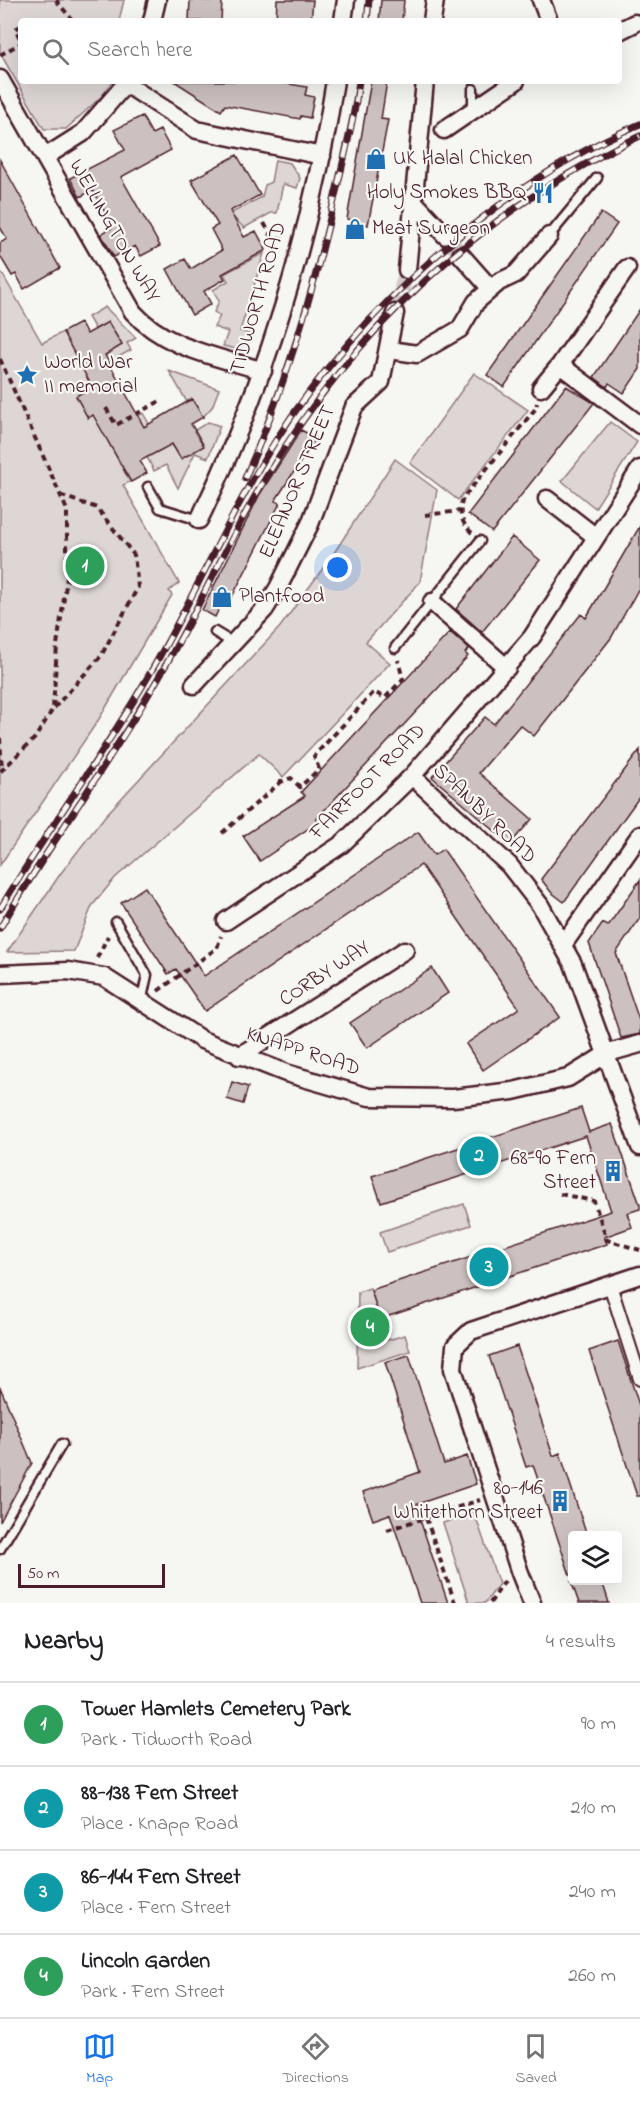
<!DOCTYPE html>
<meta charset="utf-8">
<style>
:root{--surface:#fff;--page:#f2f2f2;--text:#202124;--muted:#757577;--line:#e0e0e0;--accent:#1a73e8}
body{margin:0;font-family:"Indie Flower",sans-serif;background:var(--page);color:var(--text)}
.controls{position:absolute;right:18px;bottom:18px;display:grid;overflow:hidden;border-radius:6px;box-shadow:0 6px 24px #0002}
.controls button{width:54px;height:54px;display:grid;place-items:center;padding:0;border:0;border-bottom:2px solid var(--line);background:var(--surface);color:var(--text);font:30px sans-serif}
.scale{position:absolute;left:18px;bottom:15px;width:147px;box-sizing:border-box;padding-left:6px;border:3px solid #4a1f2b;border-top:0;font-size:16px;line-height:21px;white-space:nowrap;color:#4a1f2b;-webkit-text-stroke:4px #f6f6f2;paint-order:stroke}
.you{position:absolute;left:338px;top:568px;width:21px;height:21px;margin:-15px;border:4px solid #fff;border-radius:50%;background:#1a73e8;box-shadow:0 0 0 9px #1a73e833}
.badge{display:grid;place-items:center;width:39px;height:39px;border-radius:50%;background:var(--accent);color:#fff;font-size:20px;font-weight:700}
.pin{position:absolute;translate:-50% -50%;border:3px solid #fff;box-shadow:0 2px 6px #0006}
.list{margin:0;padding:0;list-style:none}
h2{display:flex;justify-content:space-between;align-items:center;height:78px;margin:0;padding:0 24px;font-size:26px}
h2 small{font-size:20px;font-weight:400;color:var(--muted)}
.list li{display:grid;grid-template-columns:39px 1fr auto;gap:18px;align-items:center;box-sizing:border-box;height:84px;padding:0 24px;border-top:2px solid var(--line)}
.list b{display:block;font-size:22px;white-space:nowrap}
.list p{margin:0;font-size:20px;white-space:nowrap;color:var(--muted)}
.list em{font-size:20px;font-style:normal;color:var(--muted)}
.icon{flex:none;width:33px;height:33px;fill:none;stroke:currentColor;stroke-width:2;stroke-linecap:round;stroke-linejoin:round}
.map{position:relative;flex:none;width:640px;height:1603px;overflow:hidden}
.search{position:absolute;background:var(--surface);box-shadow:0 6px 24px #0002;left:18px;right:18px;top:18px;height:66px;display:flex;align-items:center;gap:15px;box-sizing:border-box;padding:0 21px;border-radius:6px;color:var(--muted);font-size:22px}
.sheet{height:414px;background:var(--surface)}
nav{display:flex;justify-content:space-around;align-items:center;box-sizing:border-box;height:84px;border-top:2px solid var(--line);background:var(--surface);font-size:16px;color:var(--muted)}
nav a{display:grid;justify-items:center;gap:3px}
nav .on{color:var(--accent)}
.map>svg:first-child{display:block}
</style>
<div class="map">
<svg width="640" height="1603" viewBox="0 0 640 1603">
<rect width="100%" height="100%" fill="#f6f6f2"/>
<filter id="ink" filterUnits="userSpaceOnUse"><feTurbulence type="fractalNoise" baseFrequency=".0167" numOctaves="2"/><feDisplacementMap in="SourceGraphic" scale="12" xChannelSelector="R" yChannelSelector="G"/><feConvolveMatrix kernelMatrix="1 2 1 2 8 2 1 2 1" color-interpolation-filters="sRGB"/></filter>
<g filter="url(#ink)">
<path fill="#ddd6d5" stroke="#947a80" stroke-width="1.5" d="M0,0H124L119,21H21V81H113L102,96L66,129H44L0,53Z
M275,160L290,163L300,178L297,188L283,184L277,213H271L244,228L230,214L262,197L265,185L271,182Z
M264,253L240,331L253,335L250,342L236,349L223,346L228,332L214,327L220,316L214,312L219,301L213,290L228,281L224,274Z
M0,270L42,343L63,332L87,377L98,384L76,396L88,418L102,410L114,429L143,413L149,424L126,437L106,438L130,482L123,485L179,583L169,591L172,595L99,719L0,865Z
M105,307L136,338L127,343L131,350L106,364L102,357L122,345L108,322L95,329L88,317Z
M169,371L219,389L212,407L203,417L192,399L187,402Z
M474,373L528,410L458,500L410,463Z
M208,422L220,426L208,458L195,453L178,488L166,465L154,471L147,457L163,449L160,442L168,438L181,459L203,446L195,430Z
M610,422L637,442L595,508L562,481Z
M395,459L437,490L420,582L366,642L390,663L283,777L259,754L115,878L92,906L74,951L7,952L61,873L105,816L280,627L332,556Z
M464,1204L471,1225L387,1252L380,1232Z
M370,1288L388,1340L405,1335L410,1351L357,1368L358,1292Z
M474,1512L499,1584L485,1603H469L443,1523Z"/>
<path fill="#ccc1c0" stroke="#4a1f2b" stroke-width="1.5" d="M190,0L222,1L221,21H189Z
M277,0H313L311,21H276Z
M381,0H404L402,21H379Z
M174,81H272L307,87L305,95L314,97L310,118L301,116L300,119L225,105L221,111Z
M371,81H387L381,119L388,120L368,225L347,219Z
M142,116L152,134L160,130L171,150L121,177L160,246L141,256L135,246L114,257L101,234L113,227L93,190L80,197L70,178L125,150L114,130Z
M237,155L260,195L230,211L244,237L256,231L266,250L222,274L225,279L204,291L211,304L192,315L167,269L185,259L191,269L222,250L211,229L218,225L191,180Z
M0,160L60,268L24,289L16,274L12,276L0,256V243L7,239L0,227Z
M601,213L617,224L504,387L487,375Z
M640,309V369L624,393L609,383L607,387L594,377Z
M108,322L122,345L105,355L144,427L192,399L203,417L191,424L204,446L181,459L172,444L140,461L147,473L131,482L93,415L88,418L76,396L92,387L63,332L80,323L87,334Z
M566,386L594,403L492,532L468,514Z
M301,430L316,438L275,501L280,503L232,597L226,594L215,617L202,610L260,494Z
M640,526V586L611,638L534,736L520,725L479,773L532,819L510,844L432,777L485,717L494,724L581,614L586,618Z
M512,537L540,560L482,632L456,609Z
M450,632L469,649L465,653L468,656L316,819L318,822L260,861L243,836L305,796L301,792Z
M640,750V796L564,902L551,892L541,879Z
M418,832L434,855L443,849L560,1017L483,1070L466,1044L519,1008L421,865L205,1011L176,969L168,974L121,903L145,887L204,976Z
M640,880V918L616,953L640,1023V1034L621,1038L589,943L603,923L608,926Z
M432,968L448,993L367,1048L350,1023Z
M232,1082L248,1087L243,1104L227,1099Z
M581,1108L589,1132L612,1124L640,1205V1209L627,1213L632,1227L604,1237L607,1244L380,1319L371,1290L611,1211L586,1136L381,1202L372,1176Z
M618,1341L640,1408V1496H637L589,1351Z
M517,1346L553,1456L560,1453L587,1536H573V1575H570L533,1465L526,1467L489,1356Z
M409,1355L444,1464L467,1456L476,1484L415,1505L448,1603H420L390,1514L373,1520L363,1492L420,1472L385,1362Z
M0,1387L32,1463L0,1522Z
M571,1581H602L609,1603H579Z"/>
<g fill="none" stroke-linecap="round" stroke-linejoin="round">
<path stroke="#d4cbca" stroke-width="16" stroke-dasharray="16 8" stroke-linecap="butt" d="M446,236L461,255
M395,313L407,270"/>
<defs>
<path id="service" d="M473,110V89
M549,236L597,178
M148,487L160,508L199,520
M215,632L233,643
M395,648L480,541
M116,922L147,975L141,1003
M0,1549L62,1444"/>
<path id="pedestrian" d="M610,1285L640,1379"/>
<path id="minor" d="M541,0L549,21
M152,21L157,0
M343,21L346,0
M432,21L435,0
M619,31L635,23
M0,79L133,312C166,349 217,356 263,371
M126,84L197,130L322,156
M444,130L516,81
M45,157L83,133L128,81
M415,203L446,236
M461,255L491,289
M407,270L425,81
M390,350L417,354L460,329L476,302L499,282L516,274L549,236
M560,365L640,425
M541,388L560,365L627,268
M547,499L596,537
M199,520C266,383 312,232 335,81
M432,602L507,668
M194,685L265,609L278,588L310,524L354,407L381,382L395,313
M412,776L509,865L540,905L573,964L640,1147
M226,921L342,844L412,776L532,637L640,469
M563,945L640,835
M0,974L68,971L104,977L202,1040L286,1073L369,1097L453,1098L513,1091L568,1078L608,1053L640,1044
M239,1056L405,950
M532,1603L520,1573L453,1369L455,1346L471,1331L640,1275"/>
</defs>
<use href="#service" stroke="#4a1f2b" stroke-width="13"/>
<use href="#pedestrian" stroke="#4a1f2b" stroke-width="16"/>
<use href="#minor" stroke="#4a1f2b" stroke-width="21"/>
<path stroke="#4a1f2b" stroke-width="4" stroke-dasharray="6 4.5" stroke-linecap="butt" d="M56,0L73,21
M21,26L15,29L21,40
M0,55L21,43
M264,223L271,235L285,240
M0,359L67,510V578L57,645L53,709L35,738L0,772
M106,408L116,425L162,400
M425,515L460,511
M472,533C461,523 458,512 463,498L536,408L537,403
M54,708L101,656L138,587L134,555L97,508L62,496
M0,738L2,769
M281,779V782L291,778L300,787L319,769L314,756L374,692L385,698L403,679L398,660
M222,833L281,782
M97,958L108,936
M158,991L217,948L221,936
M560,1194L594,1201L607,1240L640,1250
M426,1518L455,1603
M387,1530L480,1500
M490,1603L505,1581"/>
<use href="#service" stroke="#f6f6f2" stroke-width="8"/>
<use href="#pedestrian" stroke="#f6f6f2" stroke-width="12"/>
<use href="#minor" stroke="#f6f6f2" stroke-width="16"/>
<defs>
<path id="rail" d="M367,21L369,0
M245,478C286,386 314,290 336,192C345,155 354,119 359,81
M0,909C49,827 106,751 153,668C196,593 230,513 276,440C358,311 499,184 640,124
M0,928C52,840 113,758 164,668C200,606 228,540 265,479C354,329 482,211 640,136"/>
</defs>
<use href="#rail" stroke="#4a1f2b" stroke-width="7"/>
<use href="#rail" stroke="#f6f6f2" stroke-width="4.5" stroke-dasharray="14" stroke-linecap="butt"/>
</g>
</g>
<defs>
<symbol id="shop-bare" viewBox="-9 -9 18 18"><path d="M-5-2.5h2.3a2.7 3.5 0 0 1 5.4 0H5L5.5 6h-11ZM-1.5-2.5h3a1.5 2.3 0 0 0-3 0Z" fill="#1f6fb2" stroke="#f6f6f2" stroke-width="2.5" paint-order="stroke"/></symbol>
<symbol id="restaurant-bare" viewBox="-9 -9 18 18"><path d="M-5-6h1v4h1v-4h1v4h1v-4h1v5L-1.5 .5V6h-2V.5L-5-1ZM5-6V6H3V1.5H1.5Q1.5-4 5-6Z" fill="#1f6fb2" stroke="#f6f6f2" stroke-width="2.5" paint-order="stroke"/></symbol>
<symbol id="sight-bare" viewBox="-9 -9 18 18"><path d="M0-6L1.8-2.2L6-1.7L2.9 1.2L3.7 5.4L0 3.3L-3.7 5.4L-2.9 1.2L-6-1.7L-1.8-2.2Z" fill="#1f6fb2" stroke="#f6f6f2" stroke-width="2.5" paint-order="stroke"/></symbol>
<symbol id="building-bare" viewBox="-9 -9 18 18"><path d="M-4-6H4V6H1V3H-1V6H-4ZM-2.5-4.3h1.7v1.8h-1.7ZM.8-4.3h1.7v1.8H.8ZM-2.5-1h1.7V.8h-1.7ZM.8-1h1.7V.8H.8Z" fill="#1f6fb2" stroke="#f6f6f2" stroke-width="2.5" paint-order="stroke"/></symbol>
</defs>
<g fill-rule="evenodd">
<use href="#shop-bare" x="361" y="144" width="30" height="30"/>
<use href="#restaurant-bare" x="528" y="178" width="30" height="30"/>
<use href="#shop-bare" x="340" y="214" width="30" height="30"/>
<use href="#sight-bare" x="12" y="360" width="30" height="30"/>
<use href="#shop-bare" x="207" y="582" width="30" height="30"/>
<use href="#building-bare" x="598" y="1156" width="30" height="30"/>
<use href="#building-bare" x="545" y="1486" width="30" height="30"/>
</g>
<g text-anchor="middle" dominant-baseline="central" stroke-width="4.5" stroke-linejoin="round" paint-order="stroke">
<g font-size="21" fill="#4a1f2b" stroke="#f6f6f2" text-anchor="start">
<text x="393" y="159">UK Halal Chicken</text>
<text x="526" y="193" text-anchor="end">Holy Smokes BBQ</text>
<text x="372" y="229">Meat Surgeon</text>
<text x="44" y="363">World War<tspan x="44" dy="24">II memorial</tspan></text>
<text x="239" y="597">Plantfood</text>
<text x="596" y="1159" text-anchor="end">68-90 Fern<tspan x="596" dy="24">Street</tspan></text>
<text x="543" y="1489" text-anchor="end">80-146<tspan x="543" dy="24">Whitethorn Street</tspan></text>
</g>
<g font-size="21" fill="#4a1f2b" stroke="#f6f6f2">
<text transform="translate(114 231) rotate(60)">WELLINGTON WAY</text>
<text transform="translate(259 298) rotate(-74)">TIDWORTH ROAD</text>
<text transform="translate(298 482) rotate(-67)">ELEANOR STREET</text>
<text transform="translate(368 782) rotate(-45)">FAIRFOOT ROAD</text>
<text transform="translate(484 814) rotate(44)">SPANBY ROAD</text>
<text transform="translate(325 974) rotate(-33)">CORBY WAY</text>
<text transform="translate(303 1052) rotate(18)">KNAPP ROAD</text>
</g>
</g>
</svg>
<div class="controls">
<button><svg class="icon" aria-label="layers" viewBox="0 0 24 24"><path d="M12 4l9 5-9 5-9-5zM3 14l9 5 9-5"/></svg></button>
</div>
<div class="scale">50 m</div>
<div class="you"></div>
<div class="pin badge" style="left:85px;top:566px;background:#2e9e5b">1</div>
<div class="pin badge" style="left:479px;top:1156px;background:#0f9aa8">2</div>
<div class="pin badge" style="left:489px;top:1267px;background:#0f9aa8">3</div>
<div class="pin badge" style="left:370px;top:1327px;background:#2e9e5b">4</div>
<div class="search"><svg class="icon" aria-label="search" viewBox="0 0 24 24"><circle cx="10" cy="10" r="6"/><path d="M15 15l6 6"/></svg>Search here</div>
</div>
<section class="sheet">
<h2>Nearby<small>4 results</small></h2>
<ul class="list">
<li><span class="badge" style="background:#2e9e5b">1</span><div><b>Tower Hamlets Cemetery Park</b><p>Park · Tidworth Road</p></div><em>90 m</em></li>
<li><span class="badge" style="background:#0f9aa8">2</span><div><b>88-138 Fern Street</b><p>Place · Knapp Road</p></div><em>210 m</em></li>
<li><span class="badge" style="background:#0f9aa8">3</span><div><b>86-144 Fern Street</b><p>Place · Fern Street</p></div><em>240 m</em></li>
<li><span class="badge" style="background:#2e9e5b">4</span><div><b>Lincoln Garden</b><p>Park · Fern Street</p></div><em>260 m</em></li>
</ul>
</section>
<nav>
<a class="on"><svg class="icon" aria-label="map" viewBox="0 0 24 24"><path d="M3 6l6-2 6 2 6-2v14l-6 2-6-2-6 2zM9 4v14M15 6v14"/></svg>Map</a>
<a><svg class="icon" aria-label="directions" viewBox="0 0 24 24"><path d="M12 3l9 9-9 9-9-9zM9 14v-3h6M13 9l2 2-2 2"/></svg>Directions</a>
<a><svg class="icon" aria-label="saved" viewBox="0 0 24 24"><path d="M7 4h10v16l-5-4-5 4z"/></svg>Saved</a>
</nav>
